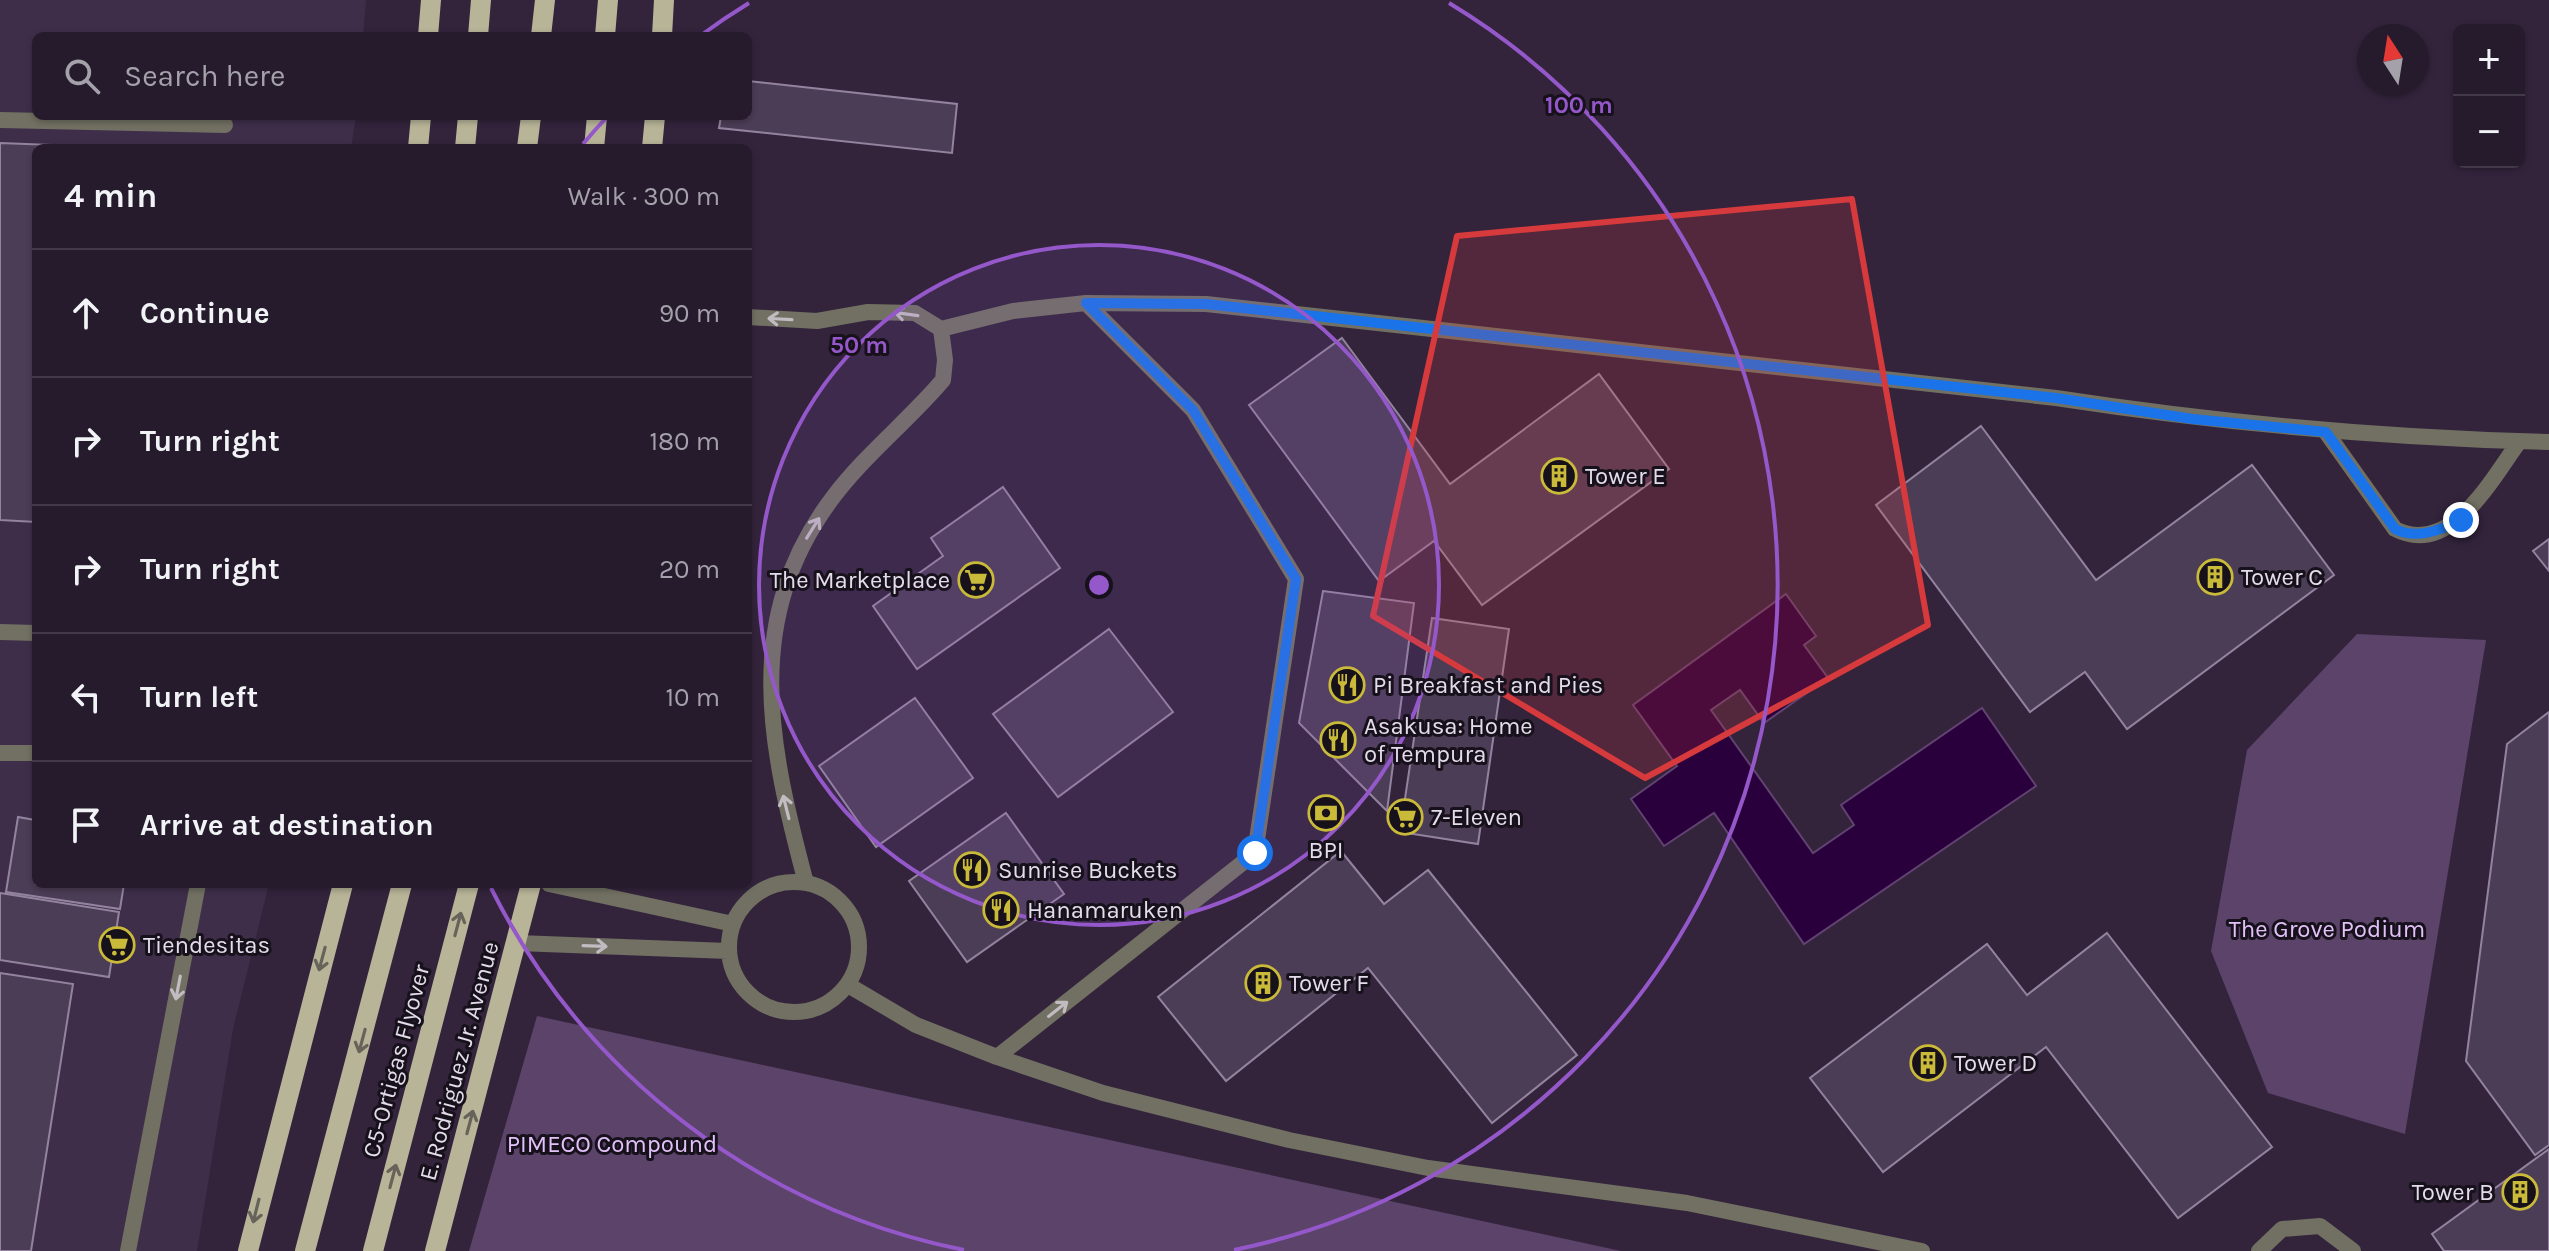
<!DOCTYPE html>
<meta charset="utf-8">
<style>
:root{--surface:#261b2d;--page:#322839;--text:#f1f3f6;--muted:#a4a1aa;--line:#423949}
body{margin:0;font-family:Karla,sans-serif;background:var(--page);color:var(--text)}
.controls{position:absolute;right:24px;top:24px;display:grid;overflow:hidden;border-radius:12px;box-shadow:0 2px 6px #0004}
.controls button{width:72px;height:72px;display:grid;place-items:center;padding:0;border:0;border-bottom:2px solid var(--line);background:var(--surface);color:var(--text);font:40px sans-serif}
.compass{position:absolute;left:2357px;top:24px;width:72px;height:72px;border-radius:50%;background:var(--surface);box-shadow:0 2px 6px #0004;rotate:348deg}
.stop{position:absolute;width:24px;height:24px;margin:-18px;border:6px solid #1a73e8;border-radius:50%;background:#fff}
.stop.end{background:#1a73e8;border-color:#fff;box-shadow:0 2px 8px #0008}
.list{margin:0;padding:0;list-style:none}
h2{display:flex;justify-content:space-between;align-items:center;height:104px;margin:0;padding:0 32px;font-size:34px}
h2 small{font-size:26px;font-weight:400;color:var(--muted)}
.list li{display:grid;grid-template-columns:52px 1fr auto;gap:24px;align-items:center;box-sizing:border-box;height:128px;padding:0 32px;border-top:2px solid var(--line)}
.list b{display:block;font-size:30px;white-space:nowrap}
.list em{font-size:26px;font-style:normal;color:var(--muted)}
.icon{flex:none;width:44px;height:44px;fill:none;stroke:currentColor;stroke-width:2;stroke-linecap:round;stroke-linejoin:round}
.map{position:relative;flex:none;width:2549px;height:1251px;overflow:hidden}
.search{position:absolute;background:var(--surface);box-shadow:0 2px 6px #0004;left:32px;top:32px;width:720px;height:88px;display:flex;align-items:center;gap:20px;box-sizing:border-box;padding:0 28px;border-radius:12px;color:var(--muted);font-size:30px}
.panel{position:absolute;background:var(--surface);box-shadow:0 2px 6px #0004;left:32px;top:144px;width:720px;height:744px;border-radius:12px}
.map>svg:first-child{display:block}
</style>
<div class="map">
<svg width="2549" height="1251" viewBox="0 0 2549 1251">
<rect width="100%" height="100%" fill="#33243c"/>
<path fill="#3f2e4a" d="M0,0H366L363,36H36V116H356L351,148H36V884H269L233,1029L197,1251H0Z"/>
<path fill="#5b436a" d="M2357,634L2486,640L2405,1134L2268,1093L2211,951L2247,750Z
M537,1016L1621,1251H469Z"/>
<path fill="#29003c" stroke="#614270" stroke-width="2" d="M1786,594L1816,636L1804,645L1828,678L1764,723L1740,690L1711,710L1813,853L1854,825L1841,805L1982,708L2036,786L1804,944L1714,813L1664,846L1631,799L1677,766L1633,705Z"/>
<path fill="#4c3d56" stroke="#94839f" stroke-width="2" d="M748,81L957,104L952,153L719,128L721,116H748Z
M0,143L130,148H36V522L0,520Z
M1342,338L1450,484L1599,374L1669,469L1482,605L1434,541L1379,581L1249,405Z
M1981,426L2096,580L2252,465L2334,575L2127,729L2085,672L2030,712L1876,505Z
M1003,487L1060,568L917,669L873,606L943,556L931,538Z
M2549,539V571L2533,551Z
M1323,591L1414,603L1387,811L1299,723Z
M1432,618L1509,629L1478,844L1400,832Z
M1109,629L1173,712L1058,797L993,714Z
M915,698L973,778L876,847L819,766Z
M2549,712V1145L2535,1155L2466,1061L2507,744Z
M1006,813L1064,894L967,962L909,881Z
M36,815V884H124L120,909L6,892L18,817L35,820Z
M1341,851L1384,904L1428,870L1577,1055L1492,1123L1368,968L1226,1081L1158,997Z
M0,893L119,912L109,977L0,960Z
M2107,933L2272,1147L2178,1218L2046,1047L1883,1172L1810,1078L1987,944L2027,995Z
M0,973L73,984L31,1251H0Z
M2549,1149V1251H2444L2432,1234Z"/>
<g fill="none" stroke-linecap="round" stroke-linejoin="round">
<path stroke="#717062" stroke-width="16" d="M0,120L225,125
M748,317L817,321L868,312L915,313L941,329L945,360L943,380C908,421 866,454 834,496C740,619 770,747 806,883
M941,329L1013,311L1086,303L1206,304L2056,398C2220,423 2383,438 2549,442
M2326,432L2395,529C2451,558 2492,478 2519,442
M0,753H36
M729 947a65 65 0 1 1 130 0a65 65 0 1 1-130 0Z
M549,884L733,924
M518,943L728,951
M848,985L916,1025L997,1057L1103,1093L1289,1140L1428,1168L1687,1203L1922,1251
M997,1057L1255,853L1296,579L1193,410L1086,303
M128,1251L198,884
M2259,1251L2282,1229L2320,1226L2353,1251"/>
<path stroke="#717062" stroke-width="16" d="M0,632L36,633"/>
<path stroke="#b7b498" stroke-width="20" d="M428,36L431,0
M478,36L481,0
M541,36L545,0
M605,36L608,0
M662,36L664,0
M418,148L421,116
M465,148L468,116
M527,148L531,116
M594,148L597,116
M652,148L655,116
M248,1251L343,884
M305,1251L402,884
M373,1251L469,884
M435,1251L531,884"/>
</g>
<defs><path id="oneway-shaft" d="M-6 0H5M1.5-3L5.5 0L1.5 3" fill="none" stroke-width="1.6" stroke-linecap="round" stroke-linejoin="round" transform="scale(2)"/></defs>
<g stroke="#c2bbc2">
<use href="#oneway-shaft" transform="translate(906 314) rotate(-172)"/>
<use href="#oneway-shaft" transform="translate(780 319) rotate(-177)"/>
<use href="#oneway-shaft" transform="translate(813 528) rotate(-58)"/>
<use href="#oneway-shaft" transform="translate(786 807) rotate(-104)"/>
<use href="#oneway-shaft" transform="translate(595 946) rotate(2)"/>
<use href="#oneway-shaft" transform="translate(178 988) rotate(101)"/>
<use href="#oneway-shaft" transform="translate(1058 1009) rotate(-38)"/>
</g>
<g stroke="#67625a">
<use href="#oneway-shaft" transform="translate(458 924) rotate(-75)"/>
<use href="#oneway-shaft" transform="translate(322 959) rotate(105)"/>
<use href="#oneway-shaft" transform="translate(362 1041) rotate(105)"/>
<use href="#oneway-shaft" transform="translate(470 1122) rotate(-75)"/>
<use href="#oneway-shaft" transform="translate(393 1176) rotate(-75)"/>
<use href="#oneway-shaft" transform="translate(256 1211) rotate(104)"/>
</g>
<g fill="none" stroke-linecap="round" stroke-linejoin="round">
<path stroke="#1a73e8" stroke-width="10" d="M1255,853L1296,579L1193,410L1086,303L1206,304L2056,398L2193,419L2326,432L2395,529C2416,540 2441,530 2461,520"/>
</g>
<path fill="#d73a3c" fill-opacity="0.2" stroke="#d73a3c" stroke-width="6" stroke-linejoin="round" d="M1852,199L1928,625L1645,778L1373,616L1457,236Z"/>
<circle cx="1099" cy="585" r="340" fill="#9558ca" fill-opacity=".12"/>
<g fill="none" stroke="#9558ca" stroke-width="4">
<circle cx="1099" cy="585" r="340"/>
<path d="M964 1250A679 679 0 0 1 491 888M583 144A679 679 0 0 1 606 118M700 36A679 679 0 0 1 749 3M1449 3A679 679 0 0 1 1234 1250"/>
</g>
<defs>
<symbol id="building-ring" viewBox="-11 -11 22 22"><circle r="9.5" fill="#17111b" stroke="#caba3a" stroke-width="1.5"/><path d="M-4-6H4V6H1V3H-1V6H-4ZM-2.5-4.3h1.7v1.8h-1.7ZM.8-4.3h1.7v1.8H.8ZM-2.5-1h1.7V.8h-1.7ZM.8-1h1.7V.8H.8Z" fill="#caba3a"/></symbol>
<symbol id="supermarket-ring" viewBox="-11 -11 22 22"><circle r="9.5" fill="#17111b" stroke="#caba3a" stroke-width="1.5"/><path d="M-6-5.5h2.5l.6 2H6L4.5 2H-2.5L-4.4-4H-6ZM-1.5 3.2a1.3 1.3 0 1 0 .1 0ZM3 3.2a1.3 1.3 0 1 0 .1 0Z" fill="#caba3a"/></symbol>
<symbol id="restaurant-ring" viewBox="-11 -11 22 22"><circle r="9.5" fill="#17111b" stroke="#caba3a" stroke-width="1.5"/><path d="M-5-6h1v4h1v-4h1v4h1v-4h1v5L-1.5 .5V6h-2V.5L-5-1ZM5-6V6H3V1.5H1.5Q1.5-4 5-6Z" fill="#caba3a"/></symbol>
<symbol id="bank-ring" viewBox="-11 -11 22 22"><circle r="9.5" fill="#17111b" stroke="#caba3a" stroke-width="1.5"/><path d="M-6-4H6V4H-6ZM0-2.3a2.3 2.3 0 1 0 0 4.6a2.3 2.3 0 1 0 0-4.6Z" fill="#caba3a"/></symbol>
</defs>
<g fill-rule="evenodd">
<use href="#building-ring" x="1539" y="456" width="40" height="40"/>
<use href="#building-ring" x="2195" y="557" width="40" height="40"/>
<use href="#supermarket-ring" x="956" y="560" width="40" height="40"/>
<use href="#restaurant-ring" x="1327" y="665" width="40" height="40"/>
<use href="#restaurant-ring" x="1318" y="720" width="40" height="40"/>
<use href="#bank-ring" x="1306" y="793" width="40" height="40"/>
<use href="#supermarket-ring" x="1385" y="797" width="40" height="40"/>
<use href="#restaurant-ring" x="952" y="850" width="40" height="40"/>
<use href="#restaurant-ring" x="981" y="890" width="40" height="40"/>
<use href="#supermarket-ring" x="97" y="925" width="40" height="40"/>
<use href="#building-ring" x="1243" y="963" width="40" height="40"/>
<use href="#building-ring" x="1908" y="1043" width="40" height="40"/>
<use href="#building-ring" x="2500" y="1172" width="40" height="40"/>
</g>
<g text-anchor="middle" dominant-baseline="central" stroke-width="6" stroke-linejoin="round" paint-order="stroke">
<g font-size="24" fill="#e4dbeb" stroke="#17111b" text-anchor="start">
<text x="1585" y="476">Tower E</text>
<text x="2241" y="577">Tower C</text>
<text x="950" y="580" text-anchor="end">The Marketplace</text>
<text x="1373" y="685">Pi Breakfast and Pies</text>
<text x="1364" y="726">Asakusa: Home<tspan x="1364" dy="28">of Tempura</tspan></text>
<text x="1431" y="817">7-Eleven</text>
<text x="1326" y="850" text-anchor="middle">BPI</text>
<text x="998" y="870">Sunrise Buckets</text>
<text x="1027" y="910">Hanamaruken</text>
<text x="143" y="945">Tiendesitas</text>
<text x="1289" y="983">Tower F</text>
<text x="1954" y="1063">Tower D</text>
<text x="2494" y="1192" text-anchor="end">Tower B</text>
</g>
<g font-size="24" fill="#e2c0f8" stroke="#17111b">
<text x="2327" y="929">The Grove Podium</text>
<text x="612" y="1144">PIMECO Compound</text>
</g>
<g font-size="24" fill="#e4dbeb" stroke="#17111b">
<text transform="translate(396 1061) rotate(-75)">C5-Ortigas Flyover</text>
<text transform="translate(459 1061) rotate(-75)">E. Rodriguez Jr. Avenue</text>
</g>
</g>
<circle cx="1099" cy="585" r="12" fill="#9558ca" stroke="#17111b" stroke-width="4"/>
<g font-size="24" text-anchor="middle" font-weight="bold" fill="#9558ca" stroke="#17111b" stroke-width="6" stroke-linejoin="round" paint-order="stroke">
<text x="1579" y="113">100 m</text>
<text x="859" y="353">50 m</text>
</g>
</svg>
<div class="controls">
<button>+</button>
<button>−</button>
</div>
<svg class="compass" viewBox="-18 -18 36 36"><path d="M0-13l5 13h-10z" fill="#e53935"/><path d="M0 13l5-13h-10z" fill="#a4a1aa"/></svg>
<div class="stop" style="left:1255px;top:853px"></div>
<div class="stop end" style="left:2461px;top:520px"></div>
<div class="search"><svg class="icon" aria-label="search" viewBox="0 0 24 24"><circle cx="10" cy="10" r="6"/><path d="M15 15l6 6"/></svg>Search here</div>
<section class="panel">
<h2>4 min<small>Walk · 300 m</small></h2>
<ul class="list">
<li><svg class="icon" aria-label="ahead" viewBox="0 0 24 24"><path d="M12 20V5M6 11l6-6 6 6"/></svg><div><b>Continue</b></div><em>90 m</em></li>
<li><svg class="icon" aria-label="right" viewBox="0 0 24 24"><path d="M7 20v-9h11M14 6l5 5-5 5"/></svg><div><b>Turn right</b></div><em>180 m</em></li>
<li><svg class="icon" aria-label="right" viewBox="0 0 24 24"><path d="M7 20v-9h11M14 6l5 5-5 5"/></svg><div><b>Turn right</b></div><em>20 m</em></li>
<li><svg class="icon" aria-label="left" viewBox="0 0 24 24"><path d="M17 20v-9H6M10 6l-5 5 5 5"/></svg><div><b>Turn left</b></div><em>10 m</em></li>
<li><svg class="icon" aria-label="arrive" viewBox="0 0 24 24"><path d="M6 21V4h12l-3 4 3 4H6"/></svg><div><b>Arrive at destination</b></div></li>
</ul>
</section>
</div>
